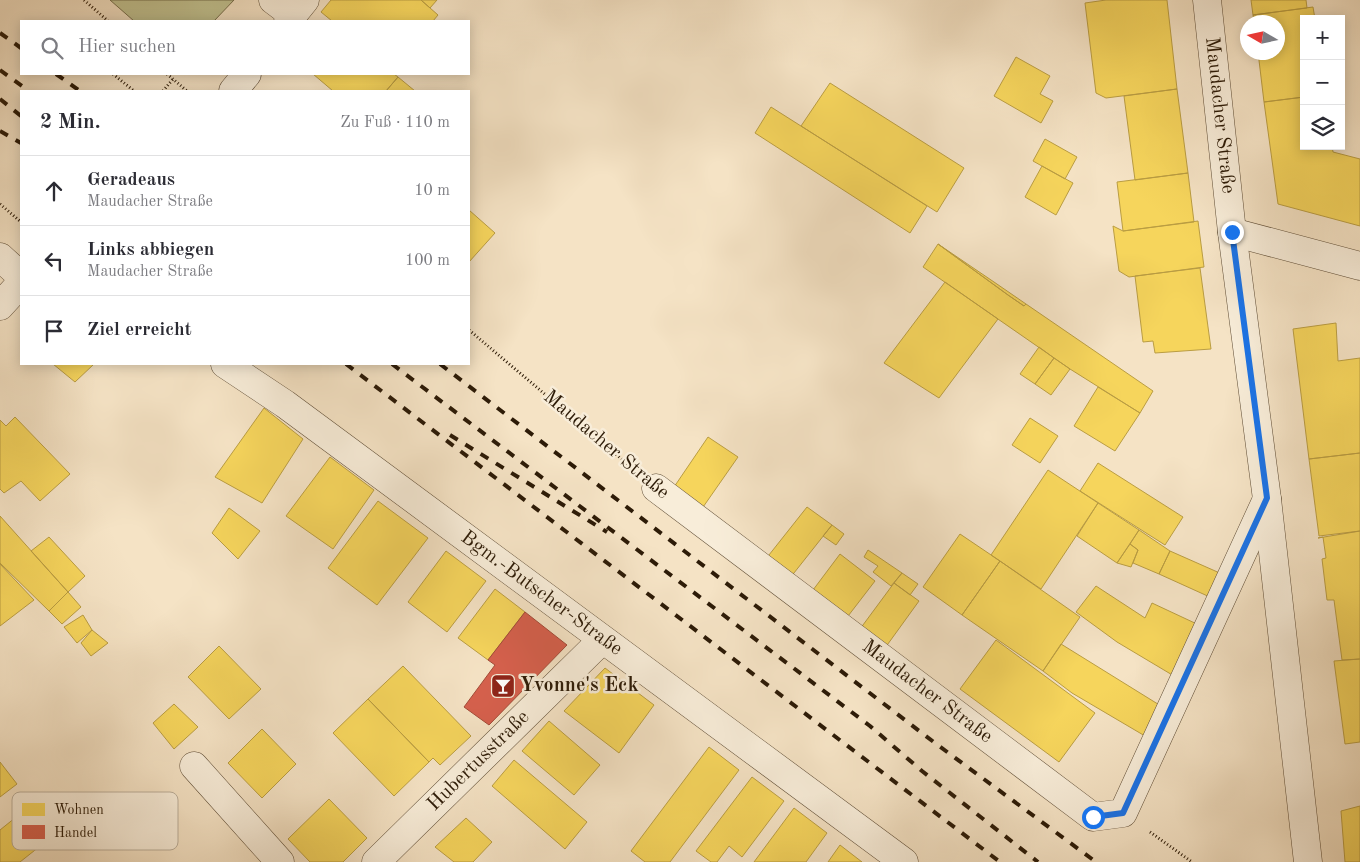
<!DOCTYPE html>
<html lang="de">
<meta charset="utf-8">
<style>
:root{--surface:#fff;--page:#f7f7f7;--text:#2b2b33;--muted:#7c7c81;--line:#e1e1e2}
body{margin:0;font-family:"Old Standard TT",serif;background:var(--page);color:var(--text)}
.controls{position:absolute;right:15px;top:15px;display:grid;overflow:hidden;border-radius:0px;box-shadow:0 2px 12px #0003}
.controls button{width:45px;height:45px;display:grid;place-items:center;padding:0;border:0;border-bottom:1px solid var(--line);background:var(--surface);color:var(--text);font:25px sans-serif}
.compass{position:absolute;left:1240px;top:15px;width:45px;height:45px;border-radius:50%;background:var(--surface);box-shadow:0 2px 12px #0003;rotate:279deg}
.stop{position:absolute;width:15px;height:15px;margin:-11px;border:4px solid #1a73e8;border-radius:50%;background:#fff}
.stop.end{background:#1a73e8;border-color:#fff;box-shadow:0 1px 5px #0008}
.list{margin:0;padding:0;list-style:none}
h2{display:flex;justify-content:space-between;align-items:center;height:65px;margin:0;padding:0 20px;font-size:21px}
h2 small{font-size:16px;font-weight:400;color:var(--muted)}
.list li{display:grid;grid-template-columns:32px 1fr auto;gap:15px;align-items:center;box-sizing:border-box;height:70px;padding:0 20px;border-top:1px solid var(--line)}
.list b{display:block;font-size:19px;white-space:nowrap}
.list p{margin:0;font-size:16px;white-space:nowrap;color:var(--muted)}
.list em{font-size:16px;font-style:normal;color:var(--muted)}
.icon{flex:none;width:28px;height:28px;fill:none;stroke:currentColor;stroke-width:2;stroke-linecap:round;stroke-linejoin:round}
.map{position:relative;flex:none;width:1360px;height:862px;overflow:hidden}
.search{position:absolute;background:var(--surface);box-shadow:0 2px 12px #0003;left:20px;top:20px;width:450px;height:55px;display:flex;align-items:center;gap:12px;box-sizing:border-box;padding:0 18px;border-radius:0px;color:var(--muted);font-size:19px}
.panel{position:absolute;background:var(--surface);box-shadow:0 2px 12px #0003;left:20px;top:90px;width:450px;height:275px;border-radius:0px}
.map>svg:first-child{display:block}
</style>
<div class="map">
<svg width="1360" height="862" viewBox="0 0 1360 862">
<rect width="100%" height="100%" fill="#f5e3c5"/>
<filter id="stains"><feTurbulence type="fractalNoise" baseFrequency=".004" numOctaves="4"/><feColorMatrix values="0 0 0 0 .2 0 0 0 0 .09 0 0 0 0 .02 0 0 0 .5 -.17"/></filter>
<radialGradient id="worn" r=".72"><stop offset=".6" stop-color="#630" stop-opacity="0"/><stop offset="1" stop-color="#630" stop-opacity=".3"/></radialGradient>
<path fill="#c1c291" stroke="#776e4c" d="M110,0H234L214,21H134Z"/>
<path fill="#f6d55c" stroke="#ba9d42" d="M331,0H421L438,15L433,21H332L321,12Z
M421,0H437L430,8Z
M1106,0H1167L1177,89L1106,98L1096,93L1085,3Z
M1251,0H1306L1307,8L1253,15Z
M1313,7L1315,19H1304V97L1264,102L1258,52H1278V22H1254L1253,15Z
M1016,57L1050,76L1040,94L1053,101L1041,123L994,96Z
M313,74H394L398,77L386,91H333Z
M398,77L415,91H386Z
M830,83L964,168L937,212L801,126Z
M1177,89L1188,173L1135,180L1124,96Z
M1304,97V146H1332L1333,152L1360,159V226L1278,204L1264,102Z
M771,107L927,206L910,233L755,133Z
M1045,139L1077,157L1065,179L1033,161Z
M1042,166L1073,183L1056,215L1025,197Z
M1188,173L1194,222L1123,231L1117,182Z
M469,210L495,233L469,262Z
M1198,221L1204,267L1129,277L1119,271L1113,226L1123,231Z
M938,244L1008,295L1024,306L1026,304L1153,391L1140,413L1070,369L923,267Z
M938,244L994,282L1026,304L1024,306L1008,295Z
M1200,268L1211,349L1155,353L1153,341L1143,342L1135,276Z
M945,282L998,319L939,398L884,363Z
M1336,323L1338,361L1360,358V453L1309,459L1293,329Z
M1039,347L1054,358L1035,384L1020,374Z
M1054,358L1070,369L1051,395L1035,384Z
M53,364H94L75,382Z
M1098,387L1140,413L1115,451L1074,426Z
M264,408L303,439L262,503L215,477Z
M15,417L70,474L40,501L21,481L4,493L0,489V420L6,426Z
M1030,418L1058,436L1040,463L1012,445Z
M708,437L738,457L701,510L672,490Z
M1360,453V531L1319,536L1309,459Z
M330,457L374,490L333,549L286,516Z
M1098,463L1183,517L1165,545L1080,491Z
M1048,470L1098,503L1041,589L991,555Z
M378,501L428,538L377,605L328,568Z
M1098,503L1139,530L1117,563L1077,536Z
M807,507L832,525L790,578L765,560Z
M229,508L260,531L238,559L212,533Z
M0,516L68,592L49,611L0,563Z
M832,525L844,534L836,545L823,536Z
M1139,530L1170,551L1159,574L1133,563L1138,550L1130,544Z
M1360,531V659L1342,660L1334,600H1327L1322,559L1326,558L1323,537L1318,538Z
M960,534L1000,561L962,615L923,587Z
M49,537L85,576L68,592L31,551Z
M1130,544L1138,550L1131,567L1117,563Z
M868,550L902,573L891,586L873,572L878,566L864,557Z
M446,551L486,581L447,632L408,602Z
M1170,551L1222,574L1212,598L1159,574Z
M840,554L875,581L845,620L810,594Z
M1000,561L1080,617L1043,671L962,615Z
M0,564L34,600L0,626Z
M902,573L918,584L910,595L894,583Z
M894,583L919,601L885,648L860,629Z
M1096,586L1145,618L1152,603L1199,625L1174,676L1117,642L1076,612Z
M495,589L525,612L488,660L458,638Z
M68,592L81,607L62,624L49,611Z
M83,615L92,630L77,643L64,627Z
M92,630L108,643L91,656L81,643Z
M996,640L1095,713L1059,762L960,689Z
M1061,644L1161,706L1145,736L1072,693L1043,671Z
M219,646L261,689L229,719L188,677Z
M1360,659V742L1345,744L1334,661Z
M403,666L471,736L440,765L433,758L429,762L368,699Z
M605,668L654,705L619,753L564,711Z
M368,699L429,762L394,796L333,733Z
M174,704L198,727L174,749L153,723Z
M549,721L600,765L574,795L522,751Z
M262,729L296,764L262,798L228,763Z
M709,747L739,770L670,862H645L631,851Z
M514,760L587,822L565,849L492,786Z
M0,762L17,784L0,797Z
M752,777L784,801L742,857L729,846L717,862H711L696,851Z
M329,799L367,838L343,862H310L288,839Z
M31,805L54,835L20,862H0V830Z
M1360,806V862H1345L1341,811Z
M794,808L827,833L806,862H754Z
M466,818L492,842L473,862H454L435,847Z
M840,845L862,862H828Z"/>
<path fill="#d6604d" stroke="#a34b38" d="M525,612L567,645L489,725L464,707L495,665L488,660Z"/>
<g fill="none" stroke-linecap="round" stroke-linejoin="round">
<defs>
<g id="street">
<path d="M273,0L293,15"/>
<path id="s1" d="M1207,0L1232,232L1267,499L1308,862"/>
<path d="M288,21L305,0"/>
<path d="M233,91L247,74"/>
<path d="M1232,232L1360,266"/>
<path d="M0,257L21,276"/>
<path d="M0,306L21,283"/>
<path id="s2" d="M225,364L285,404L904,862"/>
<path id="s3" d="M656,488L1093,817L1123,813L1267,499"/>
<path d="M194,766L280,862"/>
<path id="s4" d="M376,862L602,640"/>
</g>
</defs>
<use href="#street" stroke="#5f4d36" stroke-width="29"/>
<path stroke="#2d1b07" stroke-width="3" stroke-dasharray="1 2.5" stroke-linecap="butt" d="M84,0L108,21
M113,74L134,91
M167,74L187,91
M163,91L173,79
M0,204L21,222
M469,330L631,467
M1150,832L1192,862"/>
<use href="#street" stroke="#f8edd9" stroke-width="28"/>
<path stroke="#2d1b07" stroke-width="4" stroke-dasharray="9 9" stroke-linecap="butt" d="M0,33L21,48
M0,70L29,91
M56,74L80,91
M0,99L21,116
M0,131L21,143
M346,364L1000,862
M392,364L870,726L922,771L1038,862
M440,364L935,743L1096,862
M450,435L607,532"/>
</g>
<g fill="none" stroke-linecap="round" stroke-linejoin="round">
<path stroke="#1a73e8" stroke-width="6" d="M1093,817L1123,813L1267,498L1232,232"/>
</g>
<defs>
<symbol id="bar-square" viewBox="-11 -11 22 22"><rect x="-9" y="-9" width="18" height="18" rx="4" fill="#8f2418" stroke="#f8edd9"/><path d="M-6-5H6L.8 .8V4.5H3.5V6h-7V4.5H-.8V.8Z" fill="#fff"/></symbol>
</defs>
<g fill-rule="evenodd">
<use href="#bar-square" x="489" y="672" width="28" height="28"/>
</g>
<g text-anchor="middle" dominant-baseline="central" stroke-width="5" stroke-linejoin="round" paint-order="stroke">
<g font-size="20" fill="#2d1b07" stroke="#f8edd9">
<text stroke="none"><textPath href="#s1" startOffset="116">Maudacher Straße</textPath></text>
<text transform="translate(606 445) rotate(40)">Maudacher Straße</text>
<text stroke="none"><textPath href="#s2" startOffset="391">Bgm.-Butscher-Straße</textPath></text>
<text stroke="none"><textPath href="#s3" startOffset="339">Maudacher Straße</textPath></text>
<text stroke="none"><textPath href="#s4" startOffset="144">Hubertusstraße</textPath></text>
</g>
<g font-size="20" font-weight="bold" fill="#2d1b07" stroke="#f8edd9" text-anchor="start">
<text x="520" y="686">Yvonne's Eck</text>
</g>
</g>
<rect x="12" y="792" width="166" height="58" rx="8" fill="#f8edd9" stroke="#bbae9a" stroke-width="1"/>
<rect x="22" y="803" width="23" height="13" fill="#f6d55c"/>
<rect x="22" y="825" width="23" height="14" fill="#d6604d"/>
<g font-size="14" fill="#2d1b07">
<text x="54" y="814">Wohnen</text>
<text x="54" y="837">Handel</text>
</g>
<rect width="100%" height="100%" filter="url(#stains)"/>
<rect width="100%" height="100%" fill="url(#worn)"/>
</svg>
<div class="controls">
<button>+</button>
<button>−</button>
<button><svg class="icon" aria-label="layers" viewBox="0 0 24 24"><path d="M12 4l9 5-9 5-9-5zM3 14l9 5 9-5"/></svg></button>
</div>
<svg class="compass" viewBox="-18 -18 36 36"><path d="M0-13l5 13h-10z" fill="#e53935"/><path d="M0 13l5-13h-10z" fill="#7c7c81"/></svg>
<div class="stop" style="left:1093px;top:817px"></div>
<div class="stop end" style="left:1232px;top:232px"></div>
<div class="search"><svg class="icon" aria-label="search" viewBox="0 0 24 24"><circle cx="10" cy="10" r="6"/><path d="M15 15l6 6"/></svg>Hier suchen</div>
<section class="panel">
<h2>2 Min.<small>Zu Fuß · 110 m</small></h2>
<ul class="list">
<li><svg class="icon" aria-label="ahead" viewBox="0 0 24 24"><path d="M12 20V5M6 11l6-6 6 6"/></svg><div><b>Geradeaus</b><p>Maudacher Straße</p></div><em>10 m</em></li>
<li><svg class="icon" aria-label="left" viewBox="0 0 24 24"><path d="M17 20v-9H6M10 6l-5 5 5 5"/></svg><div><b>Links abbiegen</b><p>Maudacher Straße</p></div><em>100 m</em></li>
<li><svg class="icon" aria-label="arrive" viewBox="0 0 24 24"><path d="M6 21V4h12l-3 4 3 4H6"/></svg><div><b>Ziel erreicht</b></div></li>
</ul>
</section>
</div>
